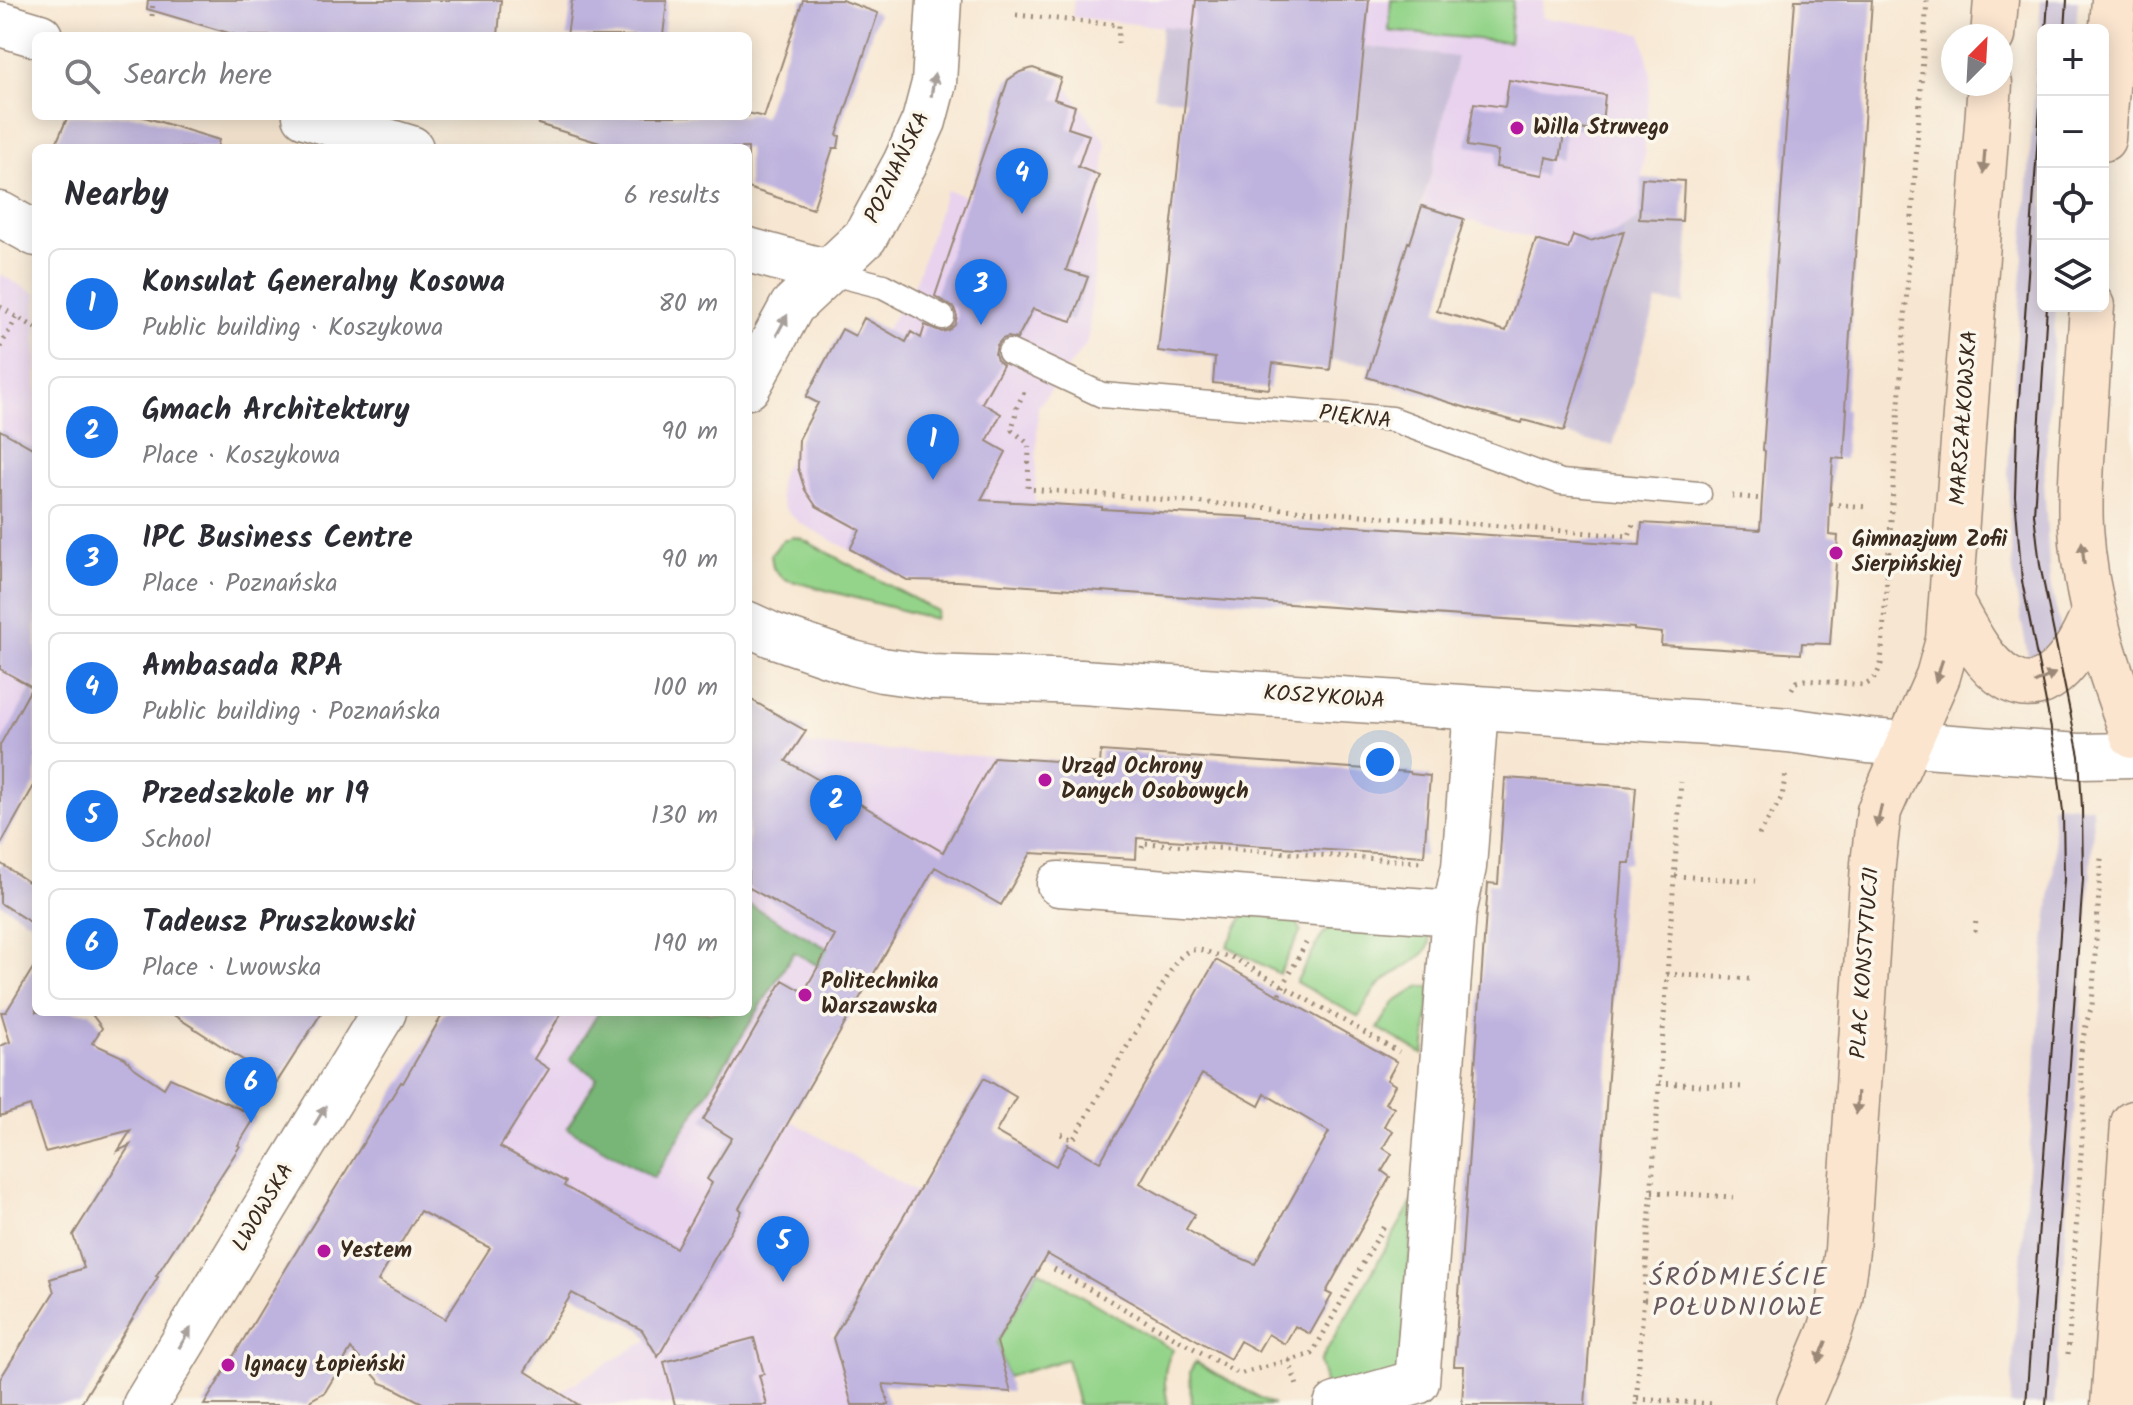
<!DOCTYPE html>
<meta charset="utf-8">
<style>
:root{--surface:#fff;--page:#f2f2f3;--text:#2b2b33;--muted:#7c7c81;--line:#e1e1e2;--accent:#1a73e8}
body{margin:0;font-family:Kalam,sans-serif;background:var(--page);color:var(--text)}
.controls{position:absolute;right:24px;top:24px;display:grid;overflow:hidden;border-radius:12px;box-shadow:0 4px 20px #0003}
.controls button{width:72px;height:72px;display:grid;place-items:center;padding:0;border:0;border-bottom:2px solid var(--line);background:var(--surface);color:var(--text);font:40px sans-serif}
.compass{position:absolute;left:1941px;top:24px;width:72px;height:72px;border-radius:50%;background:var(--surface);box-shadow:0 4px 20px #0003;rotate:24deg}
.you{position:absolute;left:1380px;top:762px;width:28px;height:28px;margin:-20px;border:6px solid #fff;border-radius:50%;background:#1a73e8;box-shadow:0 0 0 12px #1a73e833}
.badge{display:grid;place-items:center;width:52px;height:52px;border-radius:50%;background:var(--accent);color:#fff;font-size:26px;font-weight:700}
.pin{position:absolute;translate:-50% -66px;filter:drop-shadow(0 2px 4px #0008)}
.pin::after{content:'';position:absolute;top:42px;width:28px;height:24px;background:inherit;clip-path:polygon(0 0,100% 0,50% 100%)}
.list{margin:0;padding:0;list-style:none}
h2{display:flex;justify-content:space-between;align-items:center;height:104px;margin:0;padding:0 32px;font-size:34px}
h2 small{font-size:26px;font-weight:400;color:var(--muted)}
.list li{display:grid;grid-template-columns:52px 1fr auto;gap:24px;align-items:center;box-sizing:border-box;height:112px;margin:0 16px 16px;padding:0 16px;border:2px solid var(--line);border-radius:12px}
.list b{display:block;font-size:30px;white-space:nowrap}
.list p{margin:0;font-size:26px;white-space:nowrap;color:var(--muted)}
.list em{font-size:26px;font-style:normal;color:var(--muted)}
.icon{flex:none;width:44px;height:44px;fill:none;stroke:currentColor;stroke-width:2;stroke-linecap:round;stroke-linejoin:round}
.map{position:relative;flex:none;width:2133px;height:1405px;overflow:hidden}
.search{position:absolute;background:var(--surface);box-shadow:0 4px 20px #0003;left:32px;top:32px;width:720px;height:88px;display:flex;align-items:center;gap:20px;box-sizing:border-box;padding:0 28px;border-radius:12px;color:var(--muted);font-size:30px}
.panel{position:absolute;background:var(--surface);box-shadow:0 4px 20px #0003;left:32px;top:144px;width:720px;height:872px;border-radius:12px}
.map>svg:first-child{display:block}
</style>
<div class="map">
<svg width="2133" height="1405" viewBox="0 0 2133 1405">
<rect width="100%" height="100%" fill="#fbf7ec"/>
<filter id="ink" filterUnits="userSpaceOnUse"><feTurbulence type="fractalNoise" baseFrequency=".0125" numOctaves="2"/><feDisplacementMap in="SourceGraphic" scale="16" xChannelSelector="R" yChannelSelector="G"/><feConvolveMatrix kernelMatrix="1 2 1 2 8 2 1 2 1" color-interpolation-filters="sRGB"/></filter>
<filter id="wash" filterUnits="userSpaceOnUse"><feTurbulence type="fractalNoise" baseFrequency=".006" numOctaves="4" result="noise"/><feDisplacementMap in="SourceGraphic" scale="32" xChannelSelector="R" yChannelSelector="G"/><feGaussianBlur stdDeviation="1.8" result="paint"/><feColorMatrix in="noise" values="0 0 0 0 0 0 0 0 0 0 0 0 0 0 0 0 0 1.4 0 .05"/><feComposite in="paint" operator="in"/></filter>
<g filter="url(#wash)">
<rect width="100%" height="100%" fill="#f7e7d2"/>
<path fill="#e8d2ee" d="M1074,0H1543L1542,17L1641,33L1651,73L1639,219L1598,243L1568,250L1422,206L1432,171L1457,57L1364,49L1072,17Z
M1035,69L1061,78L1106,142L1088,342L1038,407L1032,586L907,580L800,523L792,516L784,507L780,497L779,484L782,472L864,318L886,330L916,280L946,190L968,197L1006,83L1010,84L1013,77L1020,72H1033Z
M0,274L36,294V782L0,846Z
M748,698L806,731L801,740L809,745L994,757L947,843L948,845L790,1120L917,1193L835,1333H831L852,1405H537L678,1322L688,1303L369,1134L444,1012H748Z"/>
<path fill="#c9bfd7" d="M2041,0H2078L2076,30H2043V306H2056L2044,481L2050,583L2062,635L2029,661L2014,581L2011,546L2008,471Z
M1162,26L1364,49V46L1457,57L1432,171L1371,364L1331,360L1330,370L1158,351L1185,100L1154,96Z
M1639,219L1690,222L1684,304L1657,301L1613,445L1588,441L1522,423L1578,237L1598,243Z
M2052,804L2092,807L2093,838L2054,1405H2010L2046,933L2055,856Z"/>
<path fill="#94d48a" stroke="#687f54" stroke-width="2" d="M1391,0H1513L1509,42L1389,31Z
M793,537L800,538L937,611L935,619L784,579L773,568L771,555L782,541Z
M1244,914L1296,919L1301,931L1279,974L1227,946Z
M1333,924L1423,929C1427,934 1432,939 1429,946C1424,959 1390,974 1379,985C1370,994 1365,1006 1359,1017L1296,982L1322,935Z
M1420,986L1431,987L1424,1055L1378,1028L1394,1003Z
M1414,1199L1401,1373L1328,1395L1320,1362Z
M1038,1270L1173,1350C1162,1368 1164,1385 1168,1405H1078L1067,1359L1007,1377L997,1342Z
M1195,1362L1273,1405H1193L1191,1402L1190,1372Z"/>
<path fill="#77b676" stroke="#59704a" stroke-width="2" d="M748,904L832,951L824,969L794,952L654,1178L567,1128L597,1078L570,1059L599,1012H748Z"/>
<g id="blocks">
<path fill="#beb2de" fill-rule="evenodd" d="M148,0H501L498,36H239L147,9Z
M572,0H667L663,36H567Z
M803,0H842L878,13L837,135L840,136L838,148H833L813,209L748,188V148H616L538,124L539,116H748V113L764,117Z
M1196,0H1369L1330,370L1273,363L1269,389L1213,383L1215,358L1158,351Z
M1795,0H1872L1845,409H1847L1844,459L1833,458L1830,504L1829,535L1838,536L1830,644L1802,643L1801,654L1661,645L1662,633L1634,630V628L957,581L907,580L850,549L860,530L816,506L805,490L798,468L799,439L818,403L806,397L842,329L855,336L864,318L906,342L911,332L921,338L925,325L942,332L949,330L955,325L957,316L954,308L935,296L1008,80L1020,72L1033,68L1061,78L1054,99L1075,106L1068,128L1089,135L1078,167L1099,175L1066,270L1088,277L1072,321L1033,309L1017,339L1008,337L1002,339L997,345L995,354L997,360L1003,365L982,403L1001,414L987,441L1006,452L981,500L1102,507V509L1249,517V519L1640,545L1642,523L1760,530L1765,451L1763,450Z
M1509,80L1605,95L1601,132L1565,127L1560,160L1546,157L1543,175L1496,167L1498,151L1467,146L1474,103L1505,107Z
M68,116H141L219,140L217,148H54Z
M1642,178L1684,181L1682,221L1639,219Z
M1422,206L1464,219L1437,311L1506,331L1536,240L1568,249L1573,235L1590,241L1624,231L1564,431L1523,420L1522,423L1467,408L1367,377L1408,242L1410,243Z
M0,430L36,450V782L0,846V745L32,687L0,669Z
M748,698L806,731L786,761L943,852L994,757L1100,764L1101,751L1410,772L1411,774L1430,776L1424,856L1137,838L1136,859L1031,853L1001,905L935,867L739,1208L742,1211L658,1357L642,1330L572,1293L525,1371L579,1405H426L392,1387L381,1383L351,1349L325,1392L311,1400L308,1405H204L302,1242L401,1082L403,1083L444,1012H562L534,1059L549,1069L500,1147L566,1182L564,1186L676,1248L712,1183L707,1179L732,1138L703,1120L783,980L804,992L835,936L748,887ZM420,1211L490,1248L445,1319L378,1281Z
M1505,778L1636,787L1630,863H1623L1585,1405H1462L1464,1366H1454L1488,883L1498,884Z
M0,863L36,887V926L0,903Z
M1216,960L1397,1062L1387,1080L1395,1085L1385,1103L1394,1108L1384,1126L1393,1131L1383,1148L1392,1154L1382,1171L1390,1177L1326,1292L1332,1295L1310,1334L1295,1326L1285,1344L1268,1334L1258,1351L1240,1341L1230,1359L1047,1254L997,1342L1011,1392L883,1384L889,1405H852L833,1338L984,1078L1016,1097L996,1132L1056,1166L1068,1144L1100,1162ZM1202,1074L1259,1106L1265,1094L1329,1132L1255,1264L1218,1248L1186,1229L1195,1214L1140,1183Z
M36,963V1012H90L102,1028L92,1043L125,1058L133,1067L164,1088L170,1078L256,1116L238,1145L240,1146L156,1276L158,1277L80,1405H0V1379L54,1292L50,1279L84,1268L73,1235L130,1145L118,1151L131,1130L45,1152L30,1106L0,1116V1046L10,1042L1,1012H6Z
M169,1012H322L277,1082Z
M754,1338L764,1374L759,1375L767,1405H675L664,1362Z"/>
</g>
</g>
<g filter="url(#ink)">
<use href="#blocks" fill-opacity="0" stroke="#998878" stroke-width="2"/>
<g fill="none" stroke-linecap="round" stroke-linejoin="round">
<defs>
<path id="service" d="M828,272L883,286L942,317
M1010,352L1102,395L1392,419L1561,482L1699,494"/>
<path id="minor" d="M0,24L40,36
M305,116L411,148
M748,250L828,272
M748,387L792,306L865,237L905,163L924,121L934,83L939,0
M1059,884L1454,913
M145,1405L384,1012
M1336,1405L1417,1382L1454,913L1464,867L1476,708"/>
<path id="tertiary" d="M0,214L36,234
M748,624L772,635L853,663L882,670L931,677L1081,682L1708,723L1788,730L1868,741L2079,756L2133,755"/>
<path id="secondary" d="M1993,36L1996,0
M2103,139L2114,0
M2092,306C2089,347 2087,388 2084,429C2082,462 2079,495 2081,527C2085,602 2108,667 2133,736
M1952,604C1965,627 1983,664 2007,678C2049,705 2081,645 2093,614
M1799,1405L1829,1334L1840,1299L1847,1250L1873,864L1879,811L1938,676L1948,640L1990,84
M2113,1405L2133,1123"/>
</defs>
<use href="#service" stroke="#998878" stroke-width="27"/>
<use href="#minor" stroke="#998878" stroke-width="47"/>
<use href="#tertiary" stroke="#998878" stroke-width="47"/>
<use href="#secondary" stroke="#998878" stroke-width="47"/>
<path stroke="#998878" stroke-width="5" stroke-dasharray="2 6" stroke-linecap="butt" d="M1016,15L1119,25L1118,47
M152,16L153,0
M0,307L36,328
M0,347L17,317
M1024,392L1017,407L1012,430L1029,444L1028,489L1629,536L1634,521
M1732,496L1762,499
M1830,504L1868,507
M1792,689L1796,682L1804,680L1864,685C1875,681 1877,675 1881,664L1927,0
M1759,835L1782,797L1786,771
M1142,848L1143,843L1422,862
M1675,876L1756,881
M1975,932L1976,918
M1667,974L1750,979
M1279,994L1306,943
M1659,1083L1742,1087
M1061,1134L1073,1140L1176,962C1196,937 1207,958 1230,956L1399,1052
M1652,1192L1733,1197
M1054,1269L1239,1374L1312,1354L1384,1226
M1644,1300L1726,1306
M2068,1354L2085,1093C2075,1069 2083,1030 2092,1006L2101,858
M1289,1360L1297,1386
M1637,1399L1714,1404
M1636,1405L1681,782"/>
<use href="#service" stroke="#fff" stroke-width="24"/>
<use href="#minor" stroke="#fff" stroke-width="44"/>
<use href="#tertiary" stroke="#fff" stroke-width="44"/>
<use href="#secondary" stroke="#fbe5cf" stroke-width="44"/>
<path stroke="#3b2a1e" stroke-width="2" d="M2046,30L2048,0
M2065,30L2067,0
M2026,1405L2064,879L2063,812L2056,754L2022,581L2015,496L2017,427L2043,66
M2046,1405L2083,879L2082,808L2079,756L2040,565L2034,514L2047,306"/>
</g>
<defs><path id="oneway-solid" d="M-6-.8H1V-3.2L6.5 0L1 3.2V.8H-6Z" transform="scale(2)"/></defs>
<g fill="#a79f9a">
<use href="#oneway-solid" transform="translate(933 85) rotate(-81)"/>
<use href="#oneway-solid" transform="translate(782 325) rotate(-62)"/>
<use href="#oneway-solid" transform="translate(320 1116) rotate(-59)"/>
<use href="#oneway-solid" transform="translate(185 1338) rotate(-59)"/>
</g>
<g fill="#9b8876">
<use href="#oneway-solid" transform="translate(1984 162) rotate(94)"/>
<use href="#oneway-solid" transform="translate(2083 553) rotate(-96)"/>
<use href="#oneway-solid" transform="translate(1939 671) rotate(108)"/>
<use href="#oneway-solid" transform="translate(2045 678) rotate(-25)"/>
<use href="#oneway-solid" transform="translate(1879 816) rotate(103)"/>
<use href="#oneway-solid" transform="translate(1857 1103) rotate(94)"/>
<use href="#oneway-solid" transform="translate(1822 1352) rotate(111)"/>
</g>
</g>
<g fill="#b5179e" stroke="#fbf7ec" stroke-width="3">
<circle cx="1517" cy="128" r="8"/>
<circle cx="1836" cy="553" r="8"/>
<circle cx="1045" cy="780" r="8"/>
<circle cx="805" cy="995" r="8"/>
<circle cx="324" cy="1251" r="8"/>
<circle cx="228" cy="1365" r="8"/>
</g>
<g text-anchor="middle" dominant-baseline="central" stroke-width="7" stroke-linejoin="round" paint-order="stroke">
<g font-size="22" font-weight="bold" fill="#3b2a1e" stroke="#fbf7ec" text-anchor="start">
<text x="1533" y="128">Willa Struvego</text>
<text x="1852" y="540">Gimnazjum Zofii<tspan x="1852" dy="25">Sierpińskiej</tspan></text>
<text x="1061" y="767">Urząd Ochrony<tspan x="1061" dy="25">Danych Osobowych</tspan></text>
<text x="821" y="982">Politechnika<tspan x="821" dy="25">Warszawska</tspan></text>
<text x="340" y="1251">Yestem</text>
<text x="244" y="1365">Ignacy Łopieński</text>
</g>
<g font-size="22" fill="#3b2a1e" stroke="#fbf7ec">
<text transform="translate(898 168) rotate(-64)">POZNAŃSKA</text>
<text transform="translate(1355 418) rotate(7)">PIĘKNA</text>
<text transform="translate(1965 418) rotate(-86)">MARSZAŁKOWSKA</text>
<text transform="translate(1324 698) rotate(4)">KOSZYKOWA</text>
<text transform="translate(1866 963) rotate(-86)">PLAC KONSTYTUCJI</text>
<text transform="translate(264 1208) rotate(-59)">LWOWSKA</text>
</g>
<g font-size="26" letter-spacing="2" fill="#695a61" stroke="#fbf7ec">
<text x="1739" y="1278">ŚRÓDMIEŚCIE<tspan x="1739" dy="30">POŁUDNIOWE</tspan></text>
</g>
</g>
</svg>
<div class="controls">
<button>+</button>
<button>−</button>
<button><svg class="icon" aria-label="locate" viewBox="0 0 24 24"><circle cx="12" cy="12" r="6"/><path d="M12 2v4M12 18v4M2 12h4M18 12h4"/></svg></button>
<button><svg class="icon" aria-label="layers" viewBox="0 0 24 24"><path d="M12 4l9 5-9 5-9-5zM3 14l9 5 9-5"/></svg></button>
</div>
<svg class="compass" viewBox="-18 -18 36 36"><path d="M0-13l5 13h-10z" fill="#e53935"/><path d="M0 13l5-13h-10z" fill="#7c7c81"/></svg>
<div class="you"></div>
<div class="pin badge" style="left:933px;top:480px">1</div>
<div class="pin badge" style="left:836px;top:841px">2</div>
<div class="pin badge" style="left:981px;top:325px">3</div>
<div class="pin badge" style="left:1022px;top:214px">4</div>
<div class="pin badge" style="left:783px;top:1282px">5</div>
<div class="pin badge" style="left:251px;top:1123px">6</div>
<div class="search"><svg class="icon" aria-label="search" viewBox="0 0 24 24"><circle cx="10" cy="10" r="6"/><path d="M15 15l6 6"/></svg>Search here</div>
<section class="panel">
<h2>Nearby<small>6 results</small></h2>
<ul class="list">
<li><span class="badge">1</span><div><b>Konsulat Generalny Kosowa</b><p>Public building · Koszykowa</p></div><em>80 m</em></li>
<li><span class="badge">2</span><div><b>Gmach Architektury</b><p>Place · Koszykowa</p></div><em>90 m</em></li>
<li><span class="badge">3</span><div><b>IPC Business Centre</b><p>Place · Poznańska</p></div><em>90 m</em></li>
<li><span class="badge">4</span><div><b>Ambasada RPA</b><p>Public building · Poznańska</p></div><em>100 m</em></li>
<li><span class="badge">5</span><div><b>Przedszkole nr 19</b><p>School</p></div><em>130 m</em></li>
<li><span class="badge">6</span><div><b>Tadeusz Pruszkowski</b><p>Place · Lwowska</p></div><em>190 m</em></li>
</ul>
</section>
</div>
